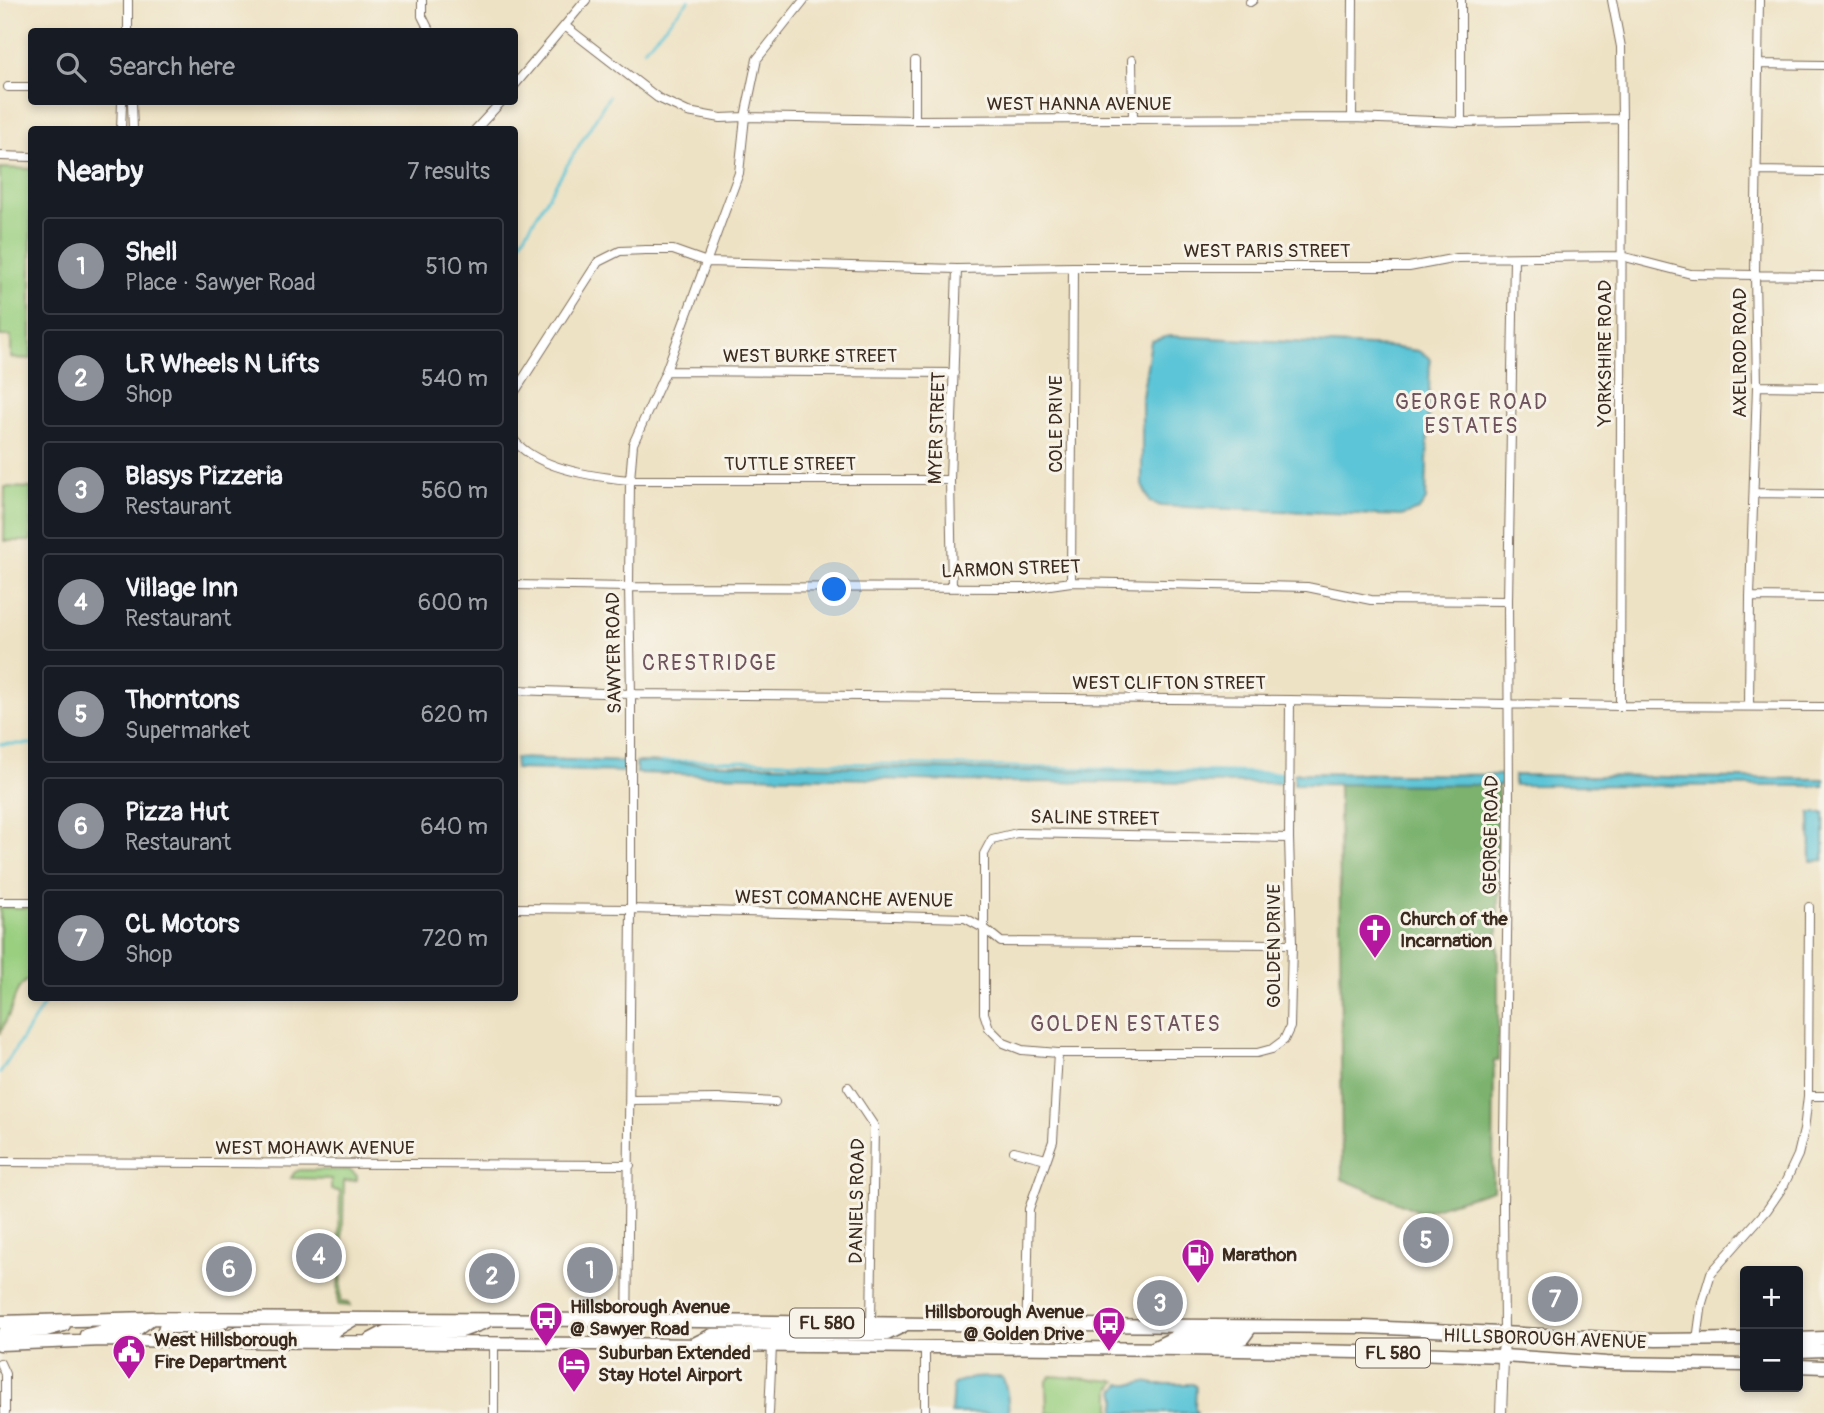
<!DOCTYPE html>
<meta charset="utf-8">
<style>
:root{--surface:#171b24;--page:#242831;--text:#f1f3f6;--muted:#9ea1a6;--line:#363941;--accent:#8c9099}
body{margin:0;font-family:Pangolin,sans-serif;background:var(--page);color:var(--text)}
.controls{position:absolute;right:21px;bottom:21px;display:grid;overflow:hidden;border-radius:7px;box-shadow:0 4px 10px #0003}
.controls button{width:63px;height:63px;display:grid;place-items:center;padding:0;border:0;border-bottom:2px solid var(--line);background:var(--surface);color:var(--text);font:35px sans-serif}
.you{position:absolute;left:835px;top:590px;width:24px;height:24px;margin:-18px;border:5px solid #fff;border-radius:50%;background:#1a73e8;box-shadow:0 0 0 10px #1a73e833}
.badge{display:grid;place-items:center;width:46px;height:46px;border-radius:50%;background:var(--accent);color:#fff;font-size:23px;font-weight:700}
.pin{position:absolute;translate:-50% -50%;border:4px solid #fff;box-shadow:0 2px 7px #0006}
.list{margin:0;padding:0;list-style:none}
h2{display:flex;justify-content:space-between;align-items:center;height:91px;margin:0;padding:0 28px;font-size:30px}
h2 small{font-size:23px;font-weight:400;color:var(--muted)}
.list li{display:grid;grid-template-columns:46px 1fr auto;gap:21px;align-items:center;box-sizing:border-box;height:98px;margin:0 14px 14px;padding:0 14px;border:2px solid var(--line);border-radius:7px}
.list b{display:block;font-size:26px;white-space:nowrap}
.list p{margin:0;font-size:23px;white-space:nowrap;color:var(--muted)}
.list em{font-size:23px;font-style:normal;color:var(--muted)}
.icon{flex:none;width:38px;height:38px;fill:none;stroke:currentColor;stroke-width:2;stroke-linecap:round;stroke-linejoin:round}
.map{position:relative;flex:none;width:1824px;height:1413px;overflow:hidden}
.search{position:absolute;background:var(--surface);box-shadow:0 4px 10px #0003;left:28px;top:28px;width:490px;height:77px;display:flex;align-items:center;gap:18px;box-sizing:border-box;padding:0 24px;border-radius:7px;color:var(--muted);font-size:26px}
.panel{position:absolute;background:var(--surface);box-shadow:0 4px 10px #0003;left:28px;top:126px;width:490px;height:875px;border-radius:7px}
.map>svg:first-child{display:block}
</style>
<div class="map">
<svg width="1824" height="1413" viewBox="0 0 1824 1413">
<rect width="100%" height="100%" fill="#f7f3e8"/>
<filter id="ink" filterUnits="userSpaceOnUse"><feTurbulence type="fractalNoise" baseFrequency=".0143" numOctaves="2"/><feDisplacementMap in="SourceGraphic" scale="14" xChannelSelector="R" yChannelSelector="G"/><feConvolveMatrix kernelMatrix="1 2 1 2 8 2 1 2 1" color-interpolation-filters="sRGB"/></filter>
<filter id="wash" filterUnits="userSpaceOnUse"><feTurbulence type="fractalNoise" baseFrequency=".00686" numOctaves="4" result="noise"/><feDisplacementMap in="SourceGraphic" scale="28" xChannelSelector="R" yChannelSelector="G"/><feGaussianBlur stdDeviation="1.57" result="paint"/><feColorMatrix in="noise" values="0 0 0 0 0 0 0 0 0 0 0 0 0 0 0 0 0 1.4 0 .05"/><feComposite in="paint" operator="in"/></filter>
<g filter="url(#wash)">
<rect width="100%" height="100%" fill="#eee2c4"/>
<path fill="#9acf80" stroke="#6a7c4f" stroke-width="2" d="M0,168L31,169V359L11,358V336H0Z
M5,487L31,488V541H4Z
M0,907L31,908L32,977C15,987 16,995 10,1012C7,1019 3,1026 0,1034Z
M299,1170H350L357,1176V1180L344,1181L341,1302L349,1303L350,1306L338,1305L340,1191L331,1190V1179L291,1178L294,1173Z
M1051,1376L1117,1381L1111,1389V1412L1047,1413L1046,1382Z"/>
<path fill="#7bb26e" stroke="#5b6e46" stroke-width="2" d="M1337,784L1498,785V1061H1494L1493,1190L1421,1212L1342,1179L1339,790Z"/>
<path fill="#5bc5d7" stroke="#4b787a" stroke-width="2" d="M1169,336L1390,347L1418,351L1430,358L1426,500L1419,510L1401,516L1161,506L1150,502L1142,485V397L1151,341Z
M515,758L626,762V772L515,769Z
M636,762L1001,770L1285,773V783L994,782L636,773Z
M1294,773L1504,775V785L1294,784Z
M1514,775L1824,779V786L1514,785Z
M1810,813H1824V860L1811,861Z
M999,1377L1003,1378C1008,1390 1008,1401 1009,1413H951L953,1385C965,1376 985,1378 999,1377Z
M1145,1382L1155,1384H1193L1196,1387L1195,1407L1197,1413H1115L1117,1398L1115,1391L1121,1384H1136Z"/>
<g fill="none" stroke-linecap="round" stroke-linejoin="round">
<path stroke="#5bc5d7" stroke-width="2.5" d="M644,49L689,0
M514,253L609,96
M0,744H32
M662,762L706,760L1285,773
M0,1073L48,998"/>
</g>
</g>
<g filter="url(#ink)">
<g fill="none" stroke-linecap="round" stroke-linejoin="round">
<defs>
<path id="minor" d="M422,0V16L430,32
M1612,0L1621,47L1622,119L1620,706
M1250,2L1253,0
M565,26L658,98L688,112L721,118L745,117L915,120L1352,118L1461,122L1622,119
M128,32V0
M1132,60L1133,120
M1759,64L1824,65
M514,86L586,0
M8,87H32
M132,102L133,130
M1352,118L1353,0
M915,120V61
M1461,122V0
M121,130L122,102
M475,130L501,102
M0,156L32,157
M1756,171L1824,172
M666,371L954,373
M1757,386L1824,387
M514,393L598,262L620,251L646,250H673L707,262L957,269L1073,267H1409L1457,258L1621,256L1691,274L1824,276
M514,440C537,469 595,477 630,480H950
M1754,493L1824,494
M1071,582L1073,267
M514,585L629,587L1029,588L1071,582L1307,587L1371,600L1508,601
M952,587L950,480L957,269
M1750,597L1824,598
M514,690L631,694L1290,700L1620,706L1824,707
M1749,706L1750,597L1757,386L1755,275L1759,0
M1289,838L1017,833L992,839L984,854V1013L989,1028L1004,1043L1022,1050L1058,1053H1257L1272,1049L1284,1040L1290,1027L1292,944L1289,838L1290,700
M0,902H32
M514,908L631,909L965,918L985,929L1001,942L1292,944
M848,1087L874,1126L871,1324
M1808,1096H1824
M630,1100L718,1099L775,1102
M1014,1151L1046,1159
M0,1162L630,1165
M1504,1333L1503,1206L1509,803L1508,601L1514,258
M1697,1340L1702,1303L1711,1273L1767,1210L1784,1185L1798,1155L1804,1130L1808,1096L1809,907
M627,1343L631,909V694L629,587L630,480L633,444L666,371L739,173L745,117L757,59L804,0
M1026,1348L1029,1209L1053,1141L1058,1053
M0,1363L5,1374V1413
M494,1413V1343
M769,1413L772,1346
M925,1413V1346"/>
<path id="tertiary" d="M1501,1413L1504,1333"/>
<path id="primary" d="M0,1322L152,1318L627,1320L928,1324L1364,1327L1656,1340L1745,1339
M86,1335L104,1331L136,1330L152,1318
M222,1338L239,1332L334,1331L354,1319
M1798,1339L1824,1338
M0,1340L5,1332L46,1330L64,1325
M161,1340L165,1327H207L223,1322
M368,1341L385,1332L462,1331L486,1322
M696,1343L712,1335L773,1334L792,1323
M0,1344L103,1340L1184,1349L1413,1353L1503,1356L1607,1363L1745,1365
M775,1344L794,1334H887L903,1326
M1155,1347L1175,1337L1243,1338L1251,1327
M1798,1351L1824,1350
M1798,1366L1824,1367"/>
</defs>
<use href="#minor" stroke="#7a6a58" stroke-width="10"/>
<use href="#tertiary" stroke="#7a6a58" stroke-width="12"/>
<use href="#primary" stroke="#7a6a58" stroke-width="15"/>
<use href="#minor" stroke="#fff" stroke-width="8"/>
<use href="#tertiary" stroke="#fff" stroke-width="10"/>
<use href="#primary" stroke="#fff" stroke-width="12"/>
</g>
</g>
<defs>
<symbol id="church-pin" viewBox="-11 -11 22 30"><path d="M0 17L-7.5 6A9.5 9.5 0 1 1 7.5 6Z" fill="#b5179e" stroke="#f7f3e8"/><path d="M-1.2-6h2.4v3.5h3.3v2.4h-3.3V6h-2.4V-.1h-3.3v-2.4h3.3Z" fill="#fff"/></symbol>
<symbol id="fuel-pin" viewBox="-11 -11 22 30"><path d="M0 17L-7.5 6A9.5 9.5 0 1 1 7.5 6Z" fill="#b5179e" stroke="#f7f3e8"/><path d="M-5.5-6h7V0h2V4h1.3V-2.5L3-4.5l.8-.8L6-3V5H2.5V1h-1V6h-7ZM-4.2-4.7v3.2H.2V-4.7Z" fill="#fff"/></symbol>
<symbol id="bus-pin" viewBox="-11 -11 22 30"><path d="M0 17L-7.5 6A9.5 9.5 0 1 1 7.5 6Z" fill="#b5179e" stroke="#f7f3e8"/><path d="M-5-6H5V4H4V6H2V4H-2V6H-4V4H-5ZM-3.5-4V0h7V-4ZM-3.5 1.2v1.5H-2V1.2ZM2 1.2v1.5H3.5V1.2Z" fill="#fff"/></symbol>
<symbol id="civic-pin" viewBox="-11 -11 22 30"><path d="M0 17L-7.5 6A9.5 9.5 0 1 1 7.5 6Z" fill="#b5179e" stroke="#f7f3e8"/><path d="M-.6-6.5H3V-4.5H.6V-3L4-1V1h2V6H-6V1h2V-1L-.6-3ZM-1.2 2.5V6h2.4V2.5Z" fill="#fff"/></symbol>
<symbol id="hotel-pin" viewBox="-11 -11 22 30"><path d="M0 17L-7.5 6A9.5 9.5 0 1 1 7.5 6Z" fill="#b5179e" stroke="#f7f3e8"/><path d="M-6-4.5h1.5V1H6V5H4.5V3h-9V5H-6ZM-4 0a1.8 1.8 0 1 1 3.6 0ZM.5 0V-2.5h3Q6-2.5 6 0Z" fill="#fff"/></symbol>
</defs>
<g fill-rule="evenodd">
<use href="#church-pin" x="1356" y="911" width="38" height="52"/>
<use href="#fuel-pin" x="1179" y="1236" width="38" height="52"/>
<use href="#bus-pin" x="527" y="1299" width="38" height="52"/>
<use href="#bus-pin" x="1090" y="1304" width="38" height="52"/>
<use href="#civic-pin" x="110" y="1332" width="38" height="52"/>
<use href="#hotel-pin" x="555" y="1345" width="38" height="52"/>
</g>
<g text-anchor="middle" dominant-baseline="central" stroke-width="6" stroke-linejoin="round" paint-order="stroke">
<g fill="#f7f3e8" stroke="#73665b" stroke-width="2">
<rect x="790" y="1308.5" width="74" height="29" rx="5"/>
<rect x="1356" y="1338.5" width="74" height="29" rx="5"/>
</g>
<g font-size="18" font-weight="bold" fill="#3b2a1e">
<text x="827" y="1323">FL 580</text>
<text x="1393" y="1353">FL 580</text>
</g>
<g font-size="19" fill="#3b2a1e" stroke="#f7f3e8">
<text x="1079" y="104">WEST HANNA AVENUE</text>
<text x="1267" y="251">WEST PARIS STREET</text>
<text transform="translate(1605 353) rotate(-90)">YORKSHIRE ROAD</text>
<text transform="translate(1740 353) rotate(-90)">AXELROD ROAD</text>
<text x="810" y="356">WEST BURKE STREET</text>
<text transform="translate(1056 424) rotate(-90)">COLE DRIVE</text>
<text transform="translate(937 428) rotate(-88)">MYER STREET</text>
<text x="790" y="464">TUTTLE STREET</text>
<text transform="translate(1011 569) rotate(-2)">LARMON STREET</text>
<text transform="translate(614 653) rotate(-91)">SAWYER ROAD</text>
<text x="1169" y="683">WEST CLIFTON STREET</text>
<text transform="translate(1095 818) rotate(1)">SALINE STREET</text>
<text transform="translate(1491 835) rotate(-89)">GEORGE ROAD</text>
<text transform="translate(844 899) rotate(1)">WEST COMANCHE AVENUE</text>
<text transform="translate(1274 946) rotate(-90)">GOLDEN DRIVE</text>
<text x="315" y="1148">WEST MOHAWK AVENUE</text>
<text transform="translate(857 1201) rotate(-89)">DANIELS ROAD</text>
<text transform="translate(1545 1339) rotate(2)">HILLSBOROUGH AVENUE</text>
</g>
<g font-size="19" font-weight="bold" fill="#3b2a1e" stroke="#f7f3e8" text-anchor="start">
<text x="1400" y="919">Church of the<tspan x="1400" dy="22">Incarnation</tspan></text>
<text x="1222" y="1255">Marathon</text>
<text x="570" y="1307">Hillsborough Avenue<tspan x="570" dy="22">@ Sawyer Road</tspan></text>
<text x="1084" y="1312" text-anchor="end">Hillsborough Avenue<tspan x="1084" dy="22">@ Golden Drive</tspan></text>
<text x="154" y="1340">West Hillsborough<tspan x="154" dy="22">Fire Department</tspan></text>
<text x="598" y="1353">Suburban Extended<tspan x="598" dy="22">Stay Hotel Airport</tspan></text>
</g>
<g font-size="21" letter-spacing="2" fill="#6e525c" stroke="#f7f3e8">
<text x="1472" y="402">GEORGE ROAD<tspan x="1472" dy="24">ESTATES</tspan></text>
<text x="710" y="663">CRESTRIDGE</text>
<text x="1126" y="1024">GOLDEN ESTATES</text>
</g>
</g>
</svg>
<div class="controls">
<button>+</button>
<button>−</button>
</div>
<div class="you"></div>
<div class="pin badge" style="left:590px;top:1270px">1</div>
<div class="pin badge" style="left:492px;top:1276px">2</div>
<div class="pin badge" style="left:1160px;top:1303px">3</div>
<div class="pin badge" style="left:319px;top:1256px">4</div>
<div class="pin badge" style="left:1426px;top:1240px">5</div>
<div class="pin badge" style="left:229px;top:1269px">6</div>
<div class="pin badge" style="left:1555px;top:1299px">7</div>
<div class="search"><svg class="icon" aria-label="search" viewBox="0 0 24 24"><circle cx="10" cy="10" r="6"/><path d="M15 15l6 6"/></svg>Search here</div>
<section class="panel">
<h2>Nearby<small>7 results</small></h2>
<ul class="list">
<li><span class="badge">1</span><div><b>Shell</b><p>Place · Sawyer Road</p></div><em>510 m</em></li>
<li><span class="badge">2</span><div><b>LR Wheels N Lifts</b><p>Shop</p></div><em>540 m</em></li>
<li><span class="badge">3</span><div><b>Blasys Pizzeria</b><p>Restaurant</p></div><em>560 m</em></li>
<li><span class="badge">4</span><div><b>Village Inn</b><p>Restaurant</p></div><em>600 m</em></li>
<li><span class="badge">5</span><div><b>Thorntons</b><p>Supermarket</p></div><em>620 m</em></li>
<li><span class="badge">6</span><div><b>Pizza Hut</b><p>Restaurant</p></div><em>640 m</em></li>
<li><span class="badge">7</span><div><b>CL Motors</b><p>Shop</p></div><em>720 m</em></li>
</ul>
</section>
</div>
